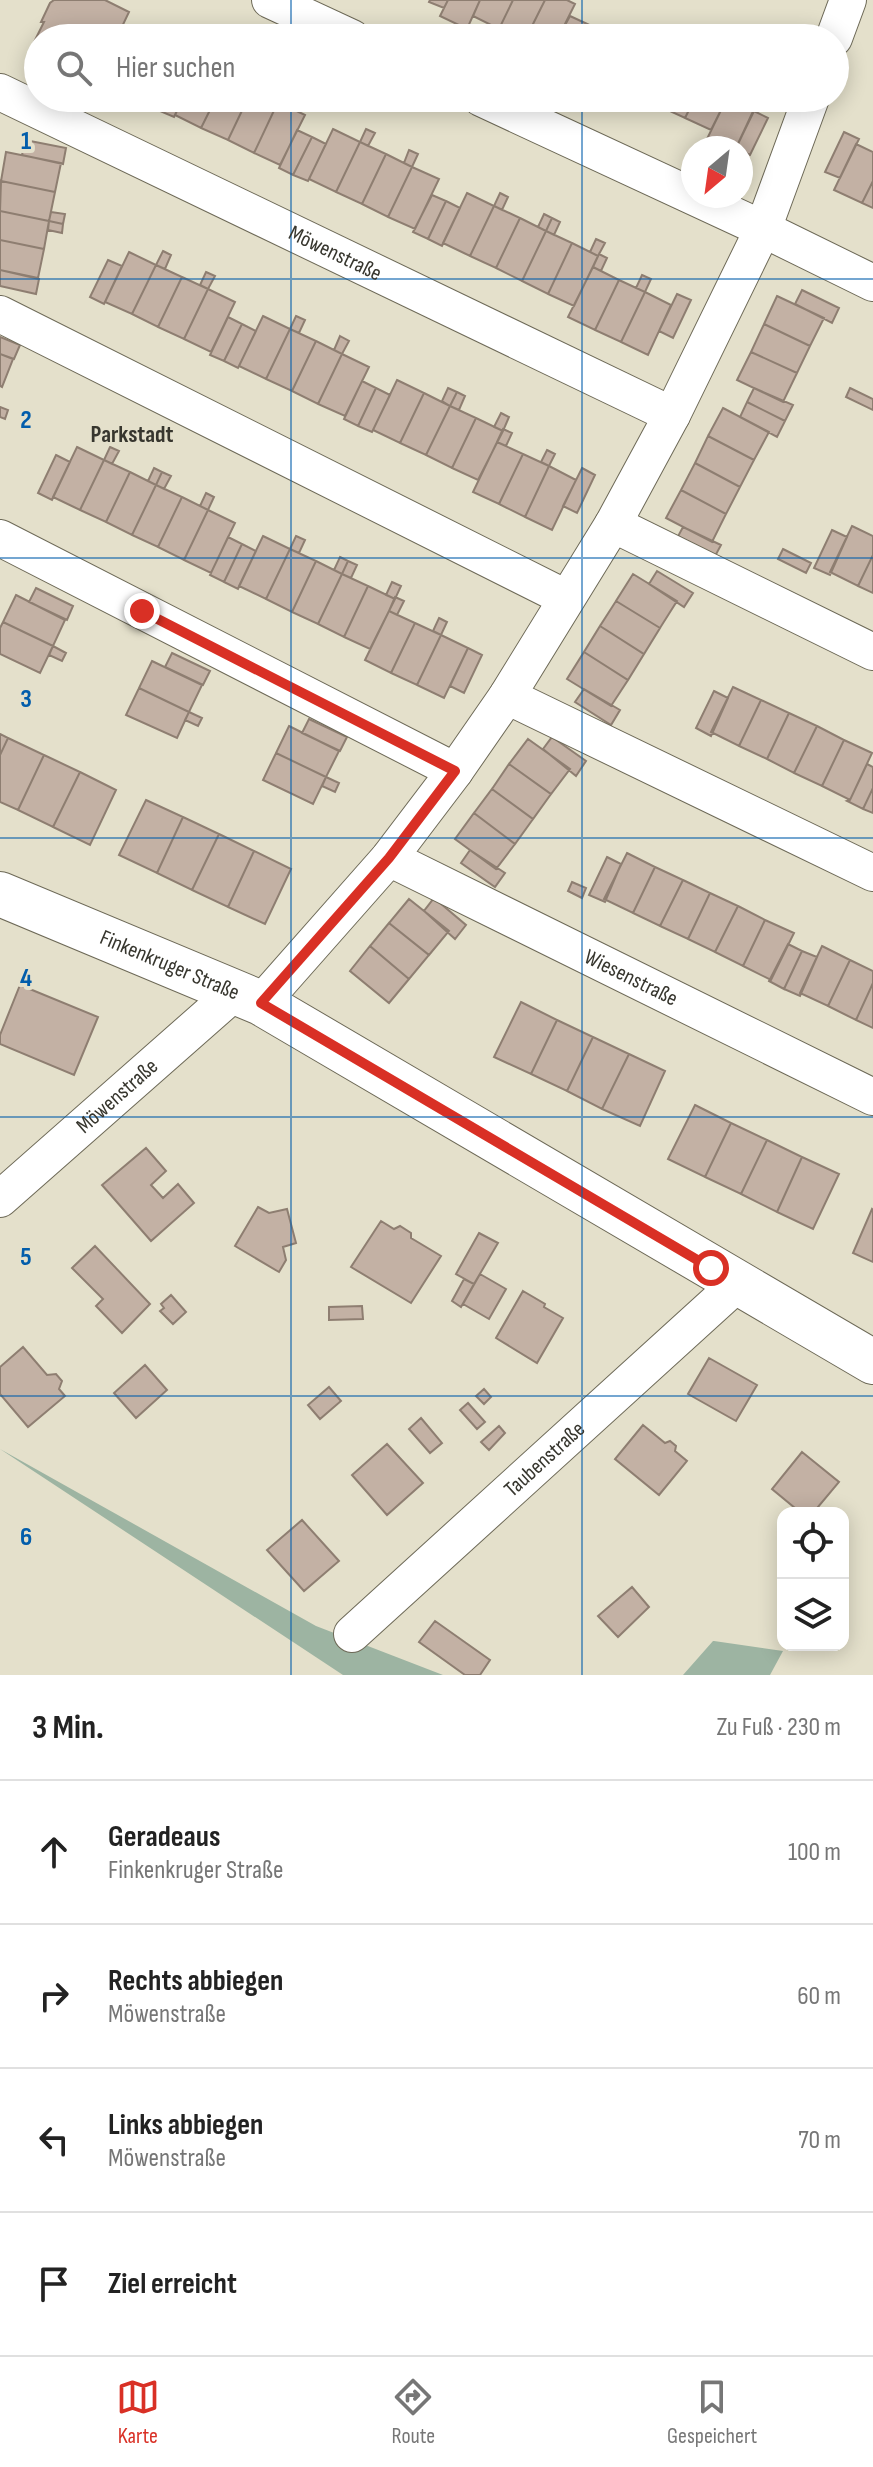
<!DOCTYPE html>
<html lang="de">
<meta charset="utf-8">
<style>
:root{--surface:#fff;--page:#f6f6f6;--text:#222;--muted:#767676;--line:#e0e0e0;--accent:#d93025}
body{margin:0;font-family:"Sofia Sans Condensed",sans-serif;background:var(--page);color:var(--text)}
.controls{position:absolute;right:24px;bottom:24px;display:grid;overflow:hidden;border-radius:16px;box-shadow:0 4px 20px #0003}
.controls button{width:72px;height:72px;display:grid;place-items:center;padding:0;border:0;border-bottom:2px solid var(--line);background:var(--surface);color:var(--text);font:40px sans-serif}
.compass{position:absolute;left:681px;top:136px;width:72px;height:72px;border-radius:50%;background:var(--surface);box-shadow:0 4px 20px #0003;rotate:209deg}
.stop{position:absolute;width:24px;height:24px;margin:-18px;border:6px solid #d93025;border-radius:50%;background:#fff}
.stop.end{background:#d93025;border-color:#fff;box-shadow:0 2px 8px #0008}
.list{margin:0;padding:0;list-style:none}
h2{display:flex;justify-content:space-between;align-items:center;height:104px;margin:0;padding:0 32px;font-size:34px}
h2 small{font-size:26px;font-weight:400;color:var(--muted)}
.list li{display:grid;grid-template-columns:52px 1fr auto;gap:24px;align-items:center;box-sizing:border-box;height:144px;padding:0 32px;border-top:2px solid var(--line)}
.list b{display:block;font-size:30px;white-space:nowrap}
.list p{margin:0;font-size:26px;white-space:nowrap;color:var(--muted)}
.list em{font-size:26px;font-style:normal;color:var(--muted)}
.icon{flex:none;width:44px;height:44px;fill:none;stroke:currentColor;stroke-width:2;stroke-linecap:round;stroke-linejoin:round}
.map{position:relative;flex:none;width:873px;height:1675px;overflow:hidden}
.search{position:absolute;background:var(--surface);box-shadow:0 4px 20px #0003;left:24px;right:24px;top:24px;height:88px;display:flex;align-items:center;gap:20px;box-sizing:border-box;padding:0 28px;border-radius:44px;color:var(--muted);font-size:30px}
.sheet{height:680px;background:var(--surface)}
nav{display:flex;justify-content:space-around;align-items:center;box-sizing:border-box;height:112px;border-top:2px solid var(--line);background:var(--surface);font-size:22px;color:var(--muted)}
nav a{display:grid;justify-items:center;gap:4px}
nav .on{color:var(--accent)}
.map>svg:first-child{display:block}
</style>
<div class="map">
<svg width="873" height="1675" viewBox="0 0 873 1675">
<rect width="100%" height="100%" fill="#e4e0cb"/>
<path fill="#9db4a2" d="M0,1449L316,1626L443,1675H343Z
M713,1641H714L783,1651L770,1675H683Z"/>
<path fill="#c3b1a4" stroke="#8e7e71" stroke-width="2" d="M54,0H105L129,12L118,35L119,38H38V49L32,46L44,22H41L50,3Z
M430,0H448L444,8L429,2Z
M448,0H480L467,29L440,16Z
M480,0H513L499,29L473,16Z
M513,0H545L526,38H518L499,29Z
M545,0H567L575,4L558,38H526Z
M570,16L596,28L591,38H558Z
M663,30L671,34L669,38H659Z
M166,98H183L174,117L160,111Z
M183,98H216L201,128L175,115Z
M216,98H248L228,140L201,128Z
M248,98H269L278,102L254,153L228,140Z
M612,98H631L628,106Z
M643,98H663L659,106Z
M663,98H695L685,118L659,106Z
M695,98H727L711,130L685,118Z
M727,98H742L756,105L736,148H716L705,143Z
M278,102L305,115L280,165L254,153Z
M754,111L768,118L750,155L741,151V148H736Z
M333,129L360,142L336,192L309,179Z
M366,129L375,133L368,146L360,142Z
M297,130L312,137L293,175L279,168Z
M844,132L859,139L840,178L825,172Z
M312,137L326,144L308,181L293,175Z
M25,140L66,148L63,164L22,155Z
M360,142L386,154L362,204L336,192Z
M856,144L873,152V181L862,203L834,190Z
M409,150L418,154L412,167L404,163Z
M6,152L61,163L55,192L1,181Z
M386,154L412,167L388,217L362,204Z
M412,167L439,179L415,229L388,217Z
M1,181L55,192L49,221L0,211Z
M873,181V208L862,203Z
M467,193L494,206L470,256L443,243Z
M500,193L508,197L502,210L494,206Z
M432,195L446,201L428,239L413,232Z
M446,201L460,208L442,246L428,239Z
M494,206L520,218L496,268L470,256Z
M0,211L49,221L44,249L0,240Z
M51,212L65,214L63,224L49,221Z
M544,214L552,218L546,231L538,227Z
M520,218L546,231L522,281L496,268Z
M552,218L560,222L554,235L546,231Z
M49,221L63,224L62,233L48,230Z
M546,231L572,243L548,294L522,281Z
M596,239L605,243L598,256L590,252Z
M0,240L44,249L38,278L0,270Z
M572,243L598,256L574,306L548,294Z
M163,251L171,255L165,269L156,265Z
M129,252L156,265L132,314L105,302Z
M599,254L607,258L601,271L593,267Z
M108,260L122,266L104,304L90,297Z
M156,265L182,277L158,327L132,314Z
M593,267L619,280L595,330L568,317Z
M0,270L39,279L36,294L0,286Z
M206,272L215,276L208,289L200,285Z
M642,275L651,279L645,292L636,288Z
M182,277L208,289L184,339L158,327Z
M619,280L645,292L621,342L595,330Z
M208,289L235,302L211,352L184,339Z
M802,290L839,308L832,323L795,304Z
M645,292L671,305L648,355L621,342Z
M677,294L691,300L673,338L659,331Z
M777,296L824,318L810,346L764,324Z
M263,316L290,329L266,379L239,366Z
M296,316L305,320L299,333L290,329Z
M228,317L242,324L224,361L210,355Z
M242,324L256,331L238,368L224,361Z
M764,324L810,346L797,373L751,352Z
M290,329L316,341L292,391L266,379Z
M340,336L349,341L342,354L334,350Z
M0,337L20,345L14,359L0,354Z
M316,341L342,354L318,404L292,391Z
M751,352L797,373L783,402L737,380Z
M0,354L13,359L2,387L0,386Z
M342,354L369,367L345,416L318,404Z
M397,380L424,393L400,443L373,430Z
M362,381L376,388L358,426L344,419Z
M376,388L390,395L372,432L358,426Z
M448,388L457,392L450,406L442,401Z
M754,388L793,405L785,421L747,402Z
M850,388L873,399V410L846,397Z
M457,392L465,396L459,410L450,406Z
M424,393L450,406L426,455L400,443Z
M747,402L785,421L777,437L740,417Z
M450,406L476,418L452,468L426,455Z
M0,407L8,410L5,419L0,417Z
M723,408L769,432L754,460L708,436Z
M501,413L509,417L503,431L494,427Z
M476,418L503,431L478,480L452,468Z
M503,429L512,433L506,446L497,442Z
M708,436L754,460L740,487L695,463Z
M497,442L523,454L499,504L473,492Z
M77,447L104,460L80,510L53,497Z
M110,447L119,451L112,464L104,460Z
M547,450L555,454L549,466L541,462Z
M523,454L549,466L525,517L499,504Z
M56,455L70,462L52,500L38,493Z
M104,460L130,472L106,522L80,510Z
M695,463L740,487L726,514L681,490Z
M549,466L576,480L552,530L525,517Z
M154,468L162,472L156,485L148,481Z
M582,468L595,475L577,513L563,506Z
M130,472L156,485L132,535L106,522Z
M162,472L171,476L164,489L156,485Z
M156,485L182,497L158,547L132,535Z
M681,490L726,514L712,542L666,518Z
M206,493L214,497L208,510L200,506Z
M182,497L208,510L184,560L158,547Z
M208,510L235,523L211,573L184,560Z
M852,526L873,536V555L858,586L830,572Z
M683,527L721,545L713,560L676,540Z
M832,530L847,537L830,575L814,568Z
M263,536L290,549L266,599L239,586Z
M296,536L305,540L299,553L290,549Z
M228,537L242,544L224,582L210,575Z
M242,544L256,551L238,589L224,582Z
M290,549L316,561L292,612L266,599Z
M783,549L811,563L806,573L778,559Z
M873,555V593L858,586Z
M340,557L348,561L342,574L334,570Z
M316,561L342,574L318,624L292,612Z
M348,561L357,565L351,578L342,574Z
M657,571L693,593L684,607L649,584Z
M342,574L368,586L344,637L318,624Z
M633,574L677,601L660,628L616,601Z
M392,582L401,586L395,599L386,595Z
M368,586L395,599L370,649L344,637Z
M36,588L73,606L67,620L29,602Z
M16,595L65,620L53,646L3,622Z
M395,597L404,601L397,615L389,611Z
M616,601L660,628L644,654L600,626Z
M389,611L415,623L391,673L365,660Z
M439,618L447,622L441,635L433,631Z
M3,622L53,646L40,673L0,654V628Z
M415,623L441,635L417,685L391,673Z
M600,626L644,654L628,680L584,652Z
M441,635L468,648L444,698L417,685Z
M53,646L66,653L62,661L49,655Z
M468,648L482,655L464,693L450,686Z
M584,652L628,680L611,706L567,679Z
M172,653L210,671L203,685L165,667Z
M152,661L202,685L189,712L139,688Z
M733,687L761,700L739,746L711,732Z
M139,688L189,712L177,738L126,715Z
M584,689L620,710L611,725L575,702Z
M714,691L728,698L711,736L696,728Z
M761,700L789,713L767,759L739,746Z
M189,712L202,718L198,726L185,720Z
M789,713L817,726L794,773L767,759Z
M309,719L347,737L340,751L302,733Z
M289,726L339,751L326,777L276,753Z
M817,726L844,740L822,786L794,773Z
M0,734L8,738L0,755Z
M552,737L586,761L576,776L543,749Z
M8,738L44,755L18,810L0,802V755Z
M528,739L570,769L551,794L509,764Z
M844,740L872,753L850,800L822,786Z
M276,753L326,777L313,804L263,780Z
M44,755L80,772L53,827L18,810Z
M509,764L551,794L533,819L492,789Z
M867,764L873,767V788L863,809L847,801L850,800Z
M80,772L116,790L90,845L53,827Z
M326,777L339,783L335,792L322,786Z
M873,788V813L863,809Z
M492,789L533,819L515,844L474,813Z
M146,800L183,817L157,873L119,855Z
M474,813L515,844L496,869L455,839Z
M183,817L219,834L192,890L157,873Z
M219,834L254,851L228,907L192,890Z
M470,850L505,873L495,887L461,863Z
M254,851L291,869L265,924L228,907Z
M627,853L655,867L633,913L604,899Z
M607,857L621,864L605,902L589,895Z
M655,867L683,880L660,926L633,913Z
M683,880L710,893L688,939L660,926Z
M572,882L586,888L582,898L568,891Z
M710,893L738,906L715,952L688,939Z
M434,898L466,925L455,939L424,911Z
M409,899L449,931L429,955L389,923Z
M738,906L765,920L743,966L715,952Z
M765,920L794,933L771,980L743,966Z
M389,923L429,955L409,979L370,946Z
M788,944L802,951L784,989L769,981Z
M370,946L409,979L389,1003L350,971Z
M822,946L850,960L828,1006L800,993Z
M802,951L817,957L800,996L784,989Z
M850,960L873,971V983L856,1020L828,1006Z
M873,983V1028L856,1020Z
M20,985L98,1017L74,1075L0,1044V1035Z
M521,1002L557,1020L531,1074L494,1057Z
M557,1020L593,1037L567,1091L531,1074Z
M593,1037L629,1054L602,1109L567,1091Z
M629,1054L665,1071L640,1126L602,1109Z
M695,1105L731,1123L705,1177L668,1159Z
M731,1123L767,1140L741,1194L705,1177Z
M767,1140L802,1157L777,1212L741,1194Z
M146,1148L166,1171L151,1185L163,1198L178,1184L194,1203L151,1241L102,1185Z
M802,1157L839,1174L813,1229L777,1212Z
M258,1207L269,1213L287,1209L296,1243L283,1247L286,1260L279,1272L235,1246Z
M872,1209L873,1210V1262L853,1253Z
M381,1221L394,1229L400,1226L411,1233V1238L441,1256L411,1303L351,1267Z
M479,1233L498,1243L474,1284L456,1274Z
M95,1246L150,1304L122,1333L96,1306L103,1299L72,1268Z
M480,1274L506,1289L489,1319L463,1304Z
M464,1279L474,1284L461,1307L452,1301Z
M523,1291L545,1304L544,1307L563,1318L537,1363L496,1338Z
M171,1295L186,1312L173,1324L160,1311L164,1308L161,1304Z
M362,1306L363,1319L329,1320V1307Z
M23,1347L47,1375L56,1374L62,1381L59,1389L65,1396L28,1427L0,1394V1367Z
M709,1358L757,1385L736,1421L688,1394Z
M145,1365L167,1390L136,1418L114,1393Z
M329,1387L341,1401L320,1419L308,1405Z
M484,1389L491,1397L484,1404L476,1396Z
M468,1403L485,1422L477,1429L460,1410Z
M421,1418L442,1443L430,1453L409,1429Z
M643,1425L665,1443L670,1441L676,1446L675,1451L687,1461L659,1495L615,1459Z
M499,1426L505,1433L489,1450L481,1442Z
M387,1444L423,1483L387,1515L352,1475Z
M802,1452L839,1482L813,1513H801L772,1489Z
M302,1520L339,1561L304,1591L267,1550Z
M632,1587L649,1607L618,1637L598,1616Z
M435,1621L490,1660L480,1675H465L419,1642Z"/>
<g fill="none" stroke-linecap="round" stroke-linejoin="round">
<defs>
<g id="street">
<path d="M270,0L352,38"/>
<path d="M834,38L848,0"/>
<path id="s1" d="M0,92L672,415"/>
<path d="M481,98L763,229L873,283"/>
<path d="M0,314L566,598"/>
<path d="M613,524L873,652"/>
<path d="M0,538L455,771"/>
<path d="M507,696L873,873"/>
<path id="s2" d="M389,858L873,1097"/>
<path d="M261,1003L389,858L455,771L507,696L613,524L672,415L763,229L811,98"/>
<path id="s3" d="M0,1199L235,992"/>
<path id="s4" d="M352,1634L737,1284"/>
</g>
<g id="secondary">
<path id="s5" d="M0,894L261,1003L873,1362"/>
</g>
</defs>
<use href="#street" stroke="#6d6957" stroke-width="38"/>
<use href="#secondary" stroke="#6d6957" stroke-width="46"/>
<use href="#street" stroke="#fff" stroke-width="36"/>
<use href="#secondary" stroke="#fff" stroke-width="44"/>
</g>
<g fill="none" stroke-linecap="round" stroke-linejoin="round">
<path stroke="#d93025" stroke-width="10" d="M142,611L455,771L389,858L261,1003L711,1268"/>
</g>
<path fill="none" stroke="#025dab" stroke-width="2" stroke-opacity="0.55" d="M291,0V38M582,0V38M291,98V1675M582,98V1675M0,279H873M0,558H873M0,838H873M0,1117H873M0,1396H873"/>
<g text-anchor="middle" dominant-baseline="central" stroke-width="8" stroke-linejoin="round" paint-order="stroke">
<g font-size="22" fill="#37362e" stroke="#e4e0cb">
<text stroke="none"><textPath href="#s1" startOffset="372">Möwenstraße</textPath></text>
<text stroke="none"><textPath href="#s5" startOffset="184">Finkenkruger Straße</textPath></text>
<text stroke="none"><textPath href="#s2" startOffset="270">Wiesenstraße</textPath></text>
<text stroke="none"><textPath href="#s3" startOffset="156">Möwenstraße</textPath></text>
<text stroke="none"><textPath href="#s4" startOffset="260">Taubenstraße</textPath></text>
</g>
<g font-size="24" font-weight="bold" fill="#37362e" stroke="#e4e0cb">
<text x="132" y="434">Parkstadt</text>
</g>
</g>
<g font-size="26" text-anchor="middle" font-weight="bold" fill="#025dab" stroke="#e4e0cb" stroke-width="8" stroke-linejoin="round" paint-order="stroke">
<text x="26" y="149">1</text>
<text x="26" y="428">2</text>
<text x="26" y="707">3</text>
<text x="26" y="986">4</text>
<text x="26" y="1265">5</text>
<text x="26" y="1545">6</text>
</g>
</svg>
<div class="controls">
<button><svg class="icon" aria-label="locate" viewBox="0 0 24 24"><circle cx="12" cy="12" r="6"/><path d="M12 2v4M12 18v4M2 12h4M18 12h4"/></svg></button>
<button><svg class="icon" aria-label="layers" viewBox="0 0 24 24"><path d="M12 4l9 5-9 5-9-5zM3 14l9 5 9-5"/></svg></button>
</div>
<svg class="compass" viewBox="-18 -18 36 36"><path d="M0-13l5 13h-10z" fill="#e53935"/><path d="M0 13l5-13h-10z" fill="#767676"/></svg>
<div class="stop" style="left:711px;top:1268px"></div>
<div class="stop end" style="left:142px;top:611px"></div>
<div class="search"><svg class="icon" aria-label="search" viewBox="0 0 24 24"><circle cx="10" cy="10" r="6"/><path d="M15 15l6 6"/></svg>Hier suchen</div>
</div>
<section class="sheet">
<h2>3 Min.<small>Zu Fuß · 230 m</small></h2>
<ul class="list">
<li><svg class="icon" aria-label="ahead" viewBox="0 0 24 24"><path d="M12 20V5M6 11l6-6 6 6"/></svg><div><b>Geradeaus</b><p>Finkenkruger Straße</p></div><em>100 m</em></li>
<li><svg class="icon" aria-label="right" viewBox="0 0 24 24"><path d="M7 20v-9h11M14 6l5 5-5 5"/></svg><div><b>Rechts abbiegen</b><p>Möwenstraße</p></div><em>60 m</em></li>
<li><svg class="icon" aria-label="left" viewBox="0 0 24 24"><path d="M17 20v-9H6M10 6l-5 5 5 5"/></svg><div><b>Links abbiegen</b><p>Möwenstraße</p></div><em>70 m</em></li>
<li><svg class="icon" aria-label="arrive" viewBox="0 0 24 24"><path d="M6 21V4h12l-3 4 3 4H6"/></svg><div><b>Ziel erreicht</b></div></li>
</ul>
</section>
<nav>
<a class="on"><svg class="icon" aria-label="map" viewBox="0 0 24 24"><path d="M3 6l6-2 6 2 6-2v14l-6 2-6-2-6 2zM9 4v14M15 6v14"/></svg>Karte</a>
<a><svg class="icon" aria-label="directions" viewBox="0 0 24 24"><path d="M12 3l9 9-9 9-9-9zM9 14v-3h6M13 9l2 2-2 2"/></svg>Route</a>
<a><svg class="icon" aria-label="saved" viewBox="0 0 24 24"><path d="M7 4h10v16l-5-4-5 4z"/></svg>Gespeichert</a>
</nav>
